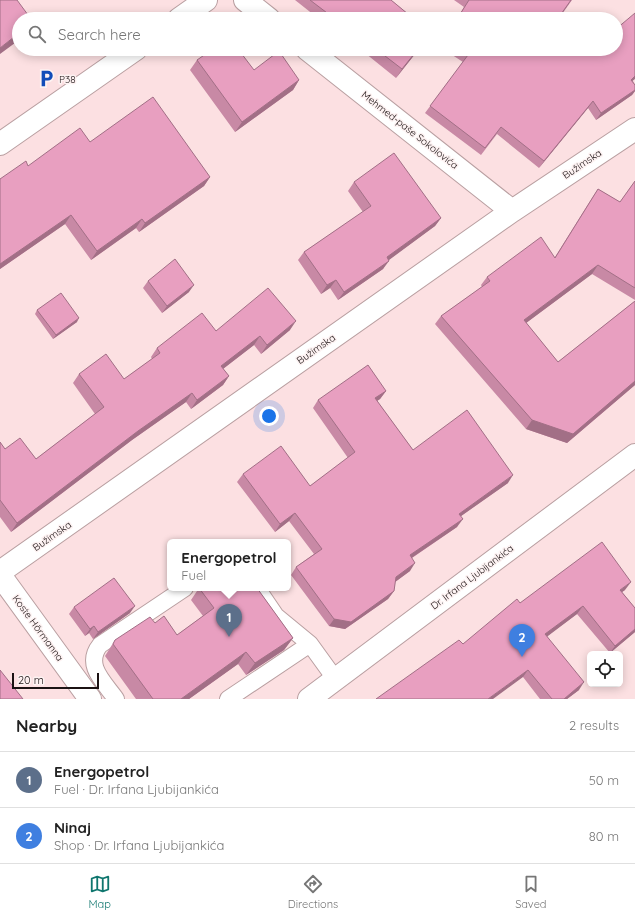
<!DOCTYPE html>
<meta charset="utf-8">
<style>
:root{--surface:#fff;--page:#f6f6f6;--text:#222;--muted:#767676;--line:#e0e0e0;--accent:#0f766e}
body{margin:0;font-family:Quicksand,sans-serif;background:var(--page);color:var(--text)}
.controls{position:absolute;right:12px;bottom:12px;display:grid;overflow:hidden;border-radius:6px;box-shadow:0 2px 10px #0003}
.controls button{width:36px;height:36px;display:grid;place-items:center;padding:0;border:0;border-bottom:1px solid var(--line);background:var(--surface);color:var(--text);font:20px sans-serif}
.scale{position:absolute;left:12px;bottom:10px;width:87px;box-sizing:border-box;padding-left:4px;border:2px solid #1b1213;border-top:0;font-size:11px;line-height:14px;white-space:nowrap;color:#1b1213;-webkit-text-stroke:3px #fdf2f2;paint-order:stroke}
.you{position:absolute;left:269px;top:416px;width:14px;height:14px;margin:-10px;border:3px solid #fff;border-radius:50%;background:#1a73e8;box-shadow:0 0 0 6px #1a73e833}
.badge{display:grid;place-items:center;width:26px;height:26px;border-radius:50%;background:var(--accent);color:#fff;font-size:13px;font-weight:700}
.pin{position:absolute;translate:-50% -33px;filter:drop-shadow(0 1px 2px #0008)}
.pin::after{content:'';position:absolute;top:21px;width:14px;height:12px;background:inherit;clip-path:polygon(0 0,100% 0,50% 100%)}
.popup{position:absolute;left:167px;top:539px;width:124px;height:52px;box-sizing:border-box;display:grid;place-content:center;border-radius:6px;background:var(--surface);filter:drop-shadow(0 1px 3px #0005);font-size:13px;white-space:nowrap;color:var(--muted)}
.popup b{font-size:15px;color:var(--text)}
.popup::after{content:'';position:absolute;left:50%;top:100%;margin-left:-8px;border:8px solid transparent;border-top-color:var(--surface)}
.list{margin:0;padding:0;list-style:none}
h2{display:flex;justify-content:space-between;align-items:center;height:52px;margin:0;padding:0 16px;font-size:17px}
h2 small{font-size:13px;font-weight:400;color:var(--muted)}
.list li{display:grid;grid-template-columns:26px 1fr auto;gap:12px;align-items:center;box-sizing:border-box;height:56px;padding:0 16px;border-top:1px solid var(--line)}
.list b{display:block;font-size:15px;white-space:nowrap}
.list p{margin:0;font-size:13px;white-space:nowrap;color:var(--muted)}
.list em{font-size:13px;font-style:normal;color:var(--muted)}
.icon{flex:none;width:22px;height:22px;fill:none;stroke:currentColor;stroke-width:2;stroke-linecap:round;stroke-linejoin:round}
.map{position:relative;flex:none;width:635px;height:699px;overflow:hidden}
.search{position:absolute;background:var(--surface);box-shadow:0 2px 10px #0003;left:12px;right:12px;top:12px;height:44px;display:flex;align-items:center;gap:10px;box-sizing:border-box;padding:0 14px;border-radius:22px;color:var(--muted);font-size:15px}
.sheet{height:164px;background:var(--surface)}
nav{display:flex;justify-content:space-around;align-items:center;box-sizing:border-box;height:56px;border-top:1px solid var(--line);background:var(--surface);font-size:11px;color:var(--muted)}
nav a{display:grid;justify-items:center;gap:2px}
nav .on{color:var(--accent)}
.map>svg:first-child{display:block}
</style>
<div class="map">
<svg width="635" height="699" viewBox="0 0 635 699">
<rect width="100%" height="100%" fill="#fce0e2"/>
<g fill="none" stroke-linecap="round" stroke-linejoin="round">
<defs>
<path id="service" d="M257,588L276,616L310,644L336,680
M116,699C104,682 84,665 100,645L185,588
M228,699L310,644"/>
<path id="minor" d="M245,0L269,19
M179,19L206,0
M307,49L512,211
M0,144L136,49
M0,572L512,211L635,129
M0,575L90,699"/>
<path id="secondary" d="M309,699L635,455"/>
</defs>
<use href="#service" stroke="#b99fa1" stroke-width="18"/>
<use href="#minor" stroke="#b99fa1" stroke-width="24"/>
<use href="#secondary" stroke="#b99fa1" stroke-width="24"/>
<use href="#service" stroke="#fff" stroke-width="16"/>
<use href="#minor" stroke="#fff" stroke-width="22"/>
<use href="#secondary" stroke="#fff" stroke-width="22"/>
</g>
<path fill="#c889a5" d="M295,0H391L414,19H319Z
M454,0H572L560,17L564,19H457L464,7Z
M360,49H419L396,78Z
M443,49H616L633,81L635,85V91L632,95L596,120L588,108L539,168L497,134L481,155L425,113L463,62Z
M197,60L254,70L299,80L293,90L235,132L190,70Z
M90,142L210,177L204,186L139,232L136,228L91,260L65,224L0,269V179L28,166Z
M635,181V300L592,274L526,323L558,362L635,301V385L567,443L526,429L435,324L441,316L482,287L481,285L487,277L555,257L592,198L598,189L620,202Z
M354,182L441,218L435,226L388,260L383,269L338,300L330,288L321,294L298,260L304,252L363,212L348,191Z
M148,281L189,292L162,313L143,288Z
M37,310L77,322L53,339L35,314Z
M290,330L261,354L254,345L223,369L229,376L223,385L191,409L186,402L132,440L11,532L0,517V442L5,449L36,459L95,414L73,383L79,374L124,379L152,359L151,357L157,348L216,331Z
M386,391L380,399L377,401L413,450L508,483L461,516L457,527L412,558L410,571L395,582L394,591L388,599L345,629L329,626L291,575L296,567L314,554L289,521L275,532L237,482L243,474L310,486L348,458L313,408L318,400Z
M199,588H257L293,638L284,650L246,675L238,664L189,699H136L105,656L115,640L155,623L177,635L203,616L191,600Z
M625,590L622,592L635,608V632L610,653L577,614L547,636L579,690L567,699H540L523,677L463,644L520,603Z
M74,607L130,613L93,639L89,633L85,636L69,614Z"/>
<path fill="#a26f86" d="M19,33V40L0,54V48Z
M418,49H419L396,78L402,69Z
M635,76V79L626,86L631,80Z
M299,80L293,90L235,132L242,122Z
M635,90V91L632,95L596,120L601,113Z
M593,101L588,108L539,168L544,161Z
M210,177L204,186L139,232L145,223Z
M71,215L65,224L0,269V264Z
M441,218L435,226L381,266L387,257Z
M142,219L136,228L91,260L97,251Z
M389,261L383,269L338,300L344,292Z
M598,265L592,274L518,329L524,320Z
M336,280L330,288L321,294L327,285Z
M194,285L189,292L162,313L167,306Z
M79,318L77,322L53,339L56,335Z
M296,321L290,330L261,354L267,345Z
M260,336L254,345L215,375L221,366Z
M229,376L223,385L191,409L197,400Z
M635,381V385L567,443L526,429L532,420Z
M386,391L380,399L369,406L375,398Z
M192,393L186,402L132,440L11,532L17,523L138,431Z
M513,475L508,483L454,521L459,514Z
M295,513L289,521L275,532L280,524Z
M463,519L457,527L404,563L410,555Z
M415,563L410,571L391,585L396,577Z
M631,582L625,590L615,597L620,590Z
M394,591L388,599L345,629L329,626L334,619Z
M135,606L130,613L93,639L98,632Z
M583,606L577,614L540,642L545,634Z
M94,626L89,633L85,636L90,629Z
M635,629V632L610,653L615,646Z
M293,638L284,650L246,675L255,663Z
M246,652L238,664L189,699H181Z
M528,670L523,677L493,699H488Z
M584,682L579,690L567,699H564Z"/>
<path fill="#e89fc0" stroke="#a26f86" d="M0,0H17L31,19H19V33L0,48Z
M310,0H391L414,19H335Z
M469,0H571L559,17L564,19H457Z
M635,13V76L631,80L635,85V90L601,113L593,101L544,161L501,127L485,148L430,106L468,55L458,49H616V29Z
M213,49H238L254,70L279,51L299,80L242,122L197,60Z
M376,49H418L402,69Z
M153,97L210,177L145,223L142,219L97,251L71,215L0,264V179L26,161L28,166L80,128L90,142Z
M394,153L441,218L387,257L389,261L344,292L336,280L327,285L304,252L371,206L354,182Z
M635,181V288L598,265L524,320L558,362L635,301V381L573,434L532,420L441,316L490,281L487,277L541,237L555,258L598,189L620,202Z
M175,259L194,285L167,306L148,281Z
M268,288L296,321L267,345L260,336L221,366L229,376L197,400L192,393L138,431L17,523L0,500V442L5,449L20,438L36,459L104,407L79,374L106,354L124,379L160,353L157,348L202,313L216,331Z
M61,293L79,318L56,335L37,310Z
M368,365L386,391L375,398L413,450L467,410L513,475L459,514L463,519L410,555L415,563L396,577L394,591L351,622L334,619L296,567L322,549L295,513L280,524L243,474L281,446L310,486L355,452L318,400Z
M602,542L631,582L620,590L635,608V629L615,646L583,606L545,634L584,682L564,699H552L528,670L488,699H376L459,640L463,644L517,599L520,603Z
M114,578L135,606L98,632L94,626L90,629L74,607Z
M199,588H257L293,638L255,663L246,652L181,699H153L113,644L115,640L150,617L155,623L164,616L177,635L214,608Z
M0,670L23,699H0Z"/>
<defs>
<symbol id="parking-bare" viewBox="-9 -9 18 18"><path d="M-3.5-5.5H1a3.5 3.5 0 0 1 0 7H-1V5.5H-3.5ZM-1-3.4V-.6H.8a1.4 1.4 0 0 0 0-2.8Z" fill="#124db9" stroke="#fdf2f2" stroke-width="2.5" paint-order="stroke"/></symbol>
</defs>
<g fill-rule="evenodd">
<use href="#parking-bare" x="34" y="66" width="25" height="25"/>
</g>
<g text-anchor="middle" dominant-baseline="central" stroke-width="3" stroke-linejoin="round" paint-order="stroke">
<g font-size="10" fill="#1b1213" stroke="#fdf2f2" text-anchor="start">
<text x="59" y="79">P38</text>
</g>
<g font-size="10" fill="#1b1213" stroke="#fdf2f2">
<text transform="translate(410 130) rotate(38)">Mehmed-paše Sokolovića</text>
<text transform="translate(582 164) rotate(-34)">Bužimska</text>
<text transform="translate(316 349) rotate(-35)">Bužimska</text>
<text transform="translate(52 536) rotate(-35)">Bužimska</text>
<text transform="translate(472 577) rotate(-37)">Dr. Irfana Ljubijankića</text>
<text transform="translate(38 628) rotate(54)">Koste Hörmanna</text>
</g>
</g>
</svg>
<div class="controls">
<button><svg class="icon" aria-label="locate" viewBox="0 0 24 24"><circle cx="12" cy="12" r="6"/><path d="M12 2v4M12 18v4M2 12h4M18 12h4"/></svg></button>
</div>
<div class="scale">20 m</div>
<div class="you"></div>
<div class="pin badge" style="left:229px;top:637px;background:#5c6f8a">1</div>
<div class="popup"><b>Energopetrol</b>Fuel</div>
<div class="pin badge" style="left:522px;top:657px;background:#3f7fe0">2</div>
<div class="search"><svg class="icon" aria-label="search" viewBox="0 0 24 24"><circle cx="10" cy="10" r="6"/><path d="M15 15l6 6"/></svg>Search here</div>
</div>
<section class="sheet">
<h2>Nearby<small>2 results</small></h2>
<ul class="list">
<li><span class="badge" style="background:#5c6f8a">1</span><div><b>Energopetrol</b><p>Fuel · Dr. Irfana Ljubijankića</p></div><em>50 m</em></li>
<li><span class="badge" style="background:#3f7fe0">2</span><div><b>Ninaj</b><p>Shop · Dr. Irfana Ljubijankića</p></div><em>80 m</em></li>
</ul>
</section>
<nav>
<a class="on"><svg class="icon" aria-label="map" viewBox="0 0 24 24"><path d="M3 6l6-2 6 2 6-2v14l-6 2-6-2-6 2zM9 4v14M15 6v14"/></svg>Map</a>
<a><svg class="icon" aria-label="directions" viewBox="0 0 24 24"><path d="M12 3l9 9-9 9-9-9zM9 14v-3h6M13 9l2 2-2 2"/></svg>Directions</a>
<a><svg class="icon" aria-label="saved" viewBox="0 0 24 24"><path d="M7 4h10v16l-5-4-5 4z"/></svg>Saved</a>
</nav>
